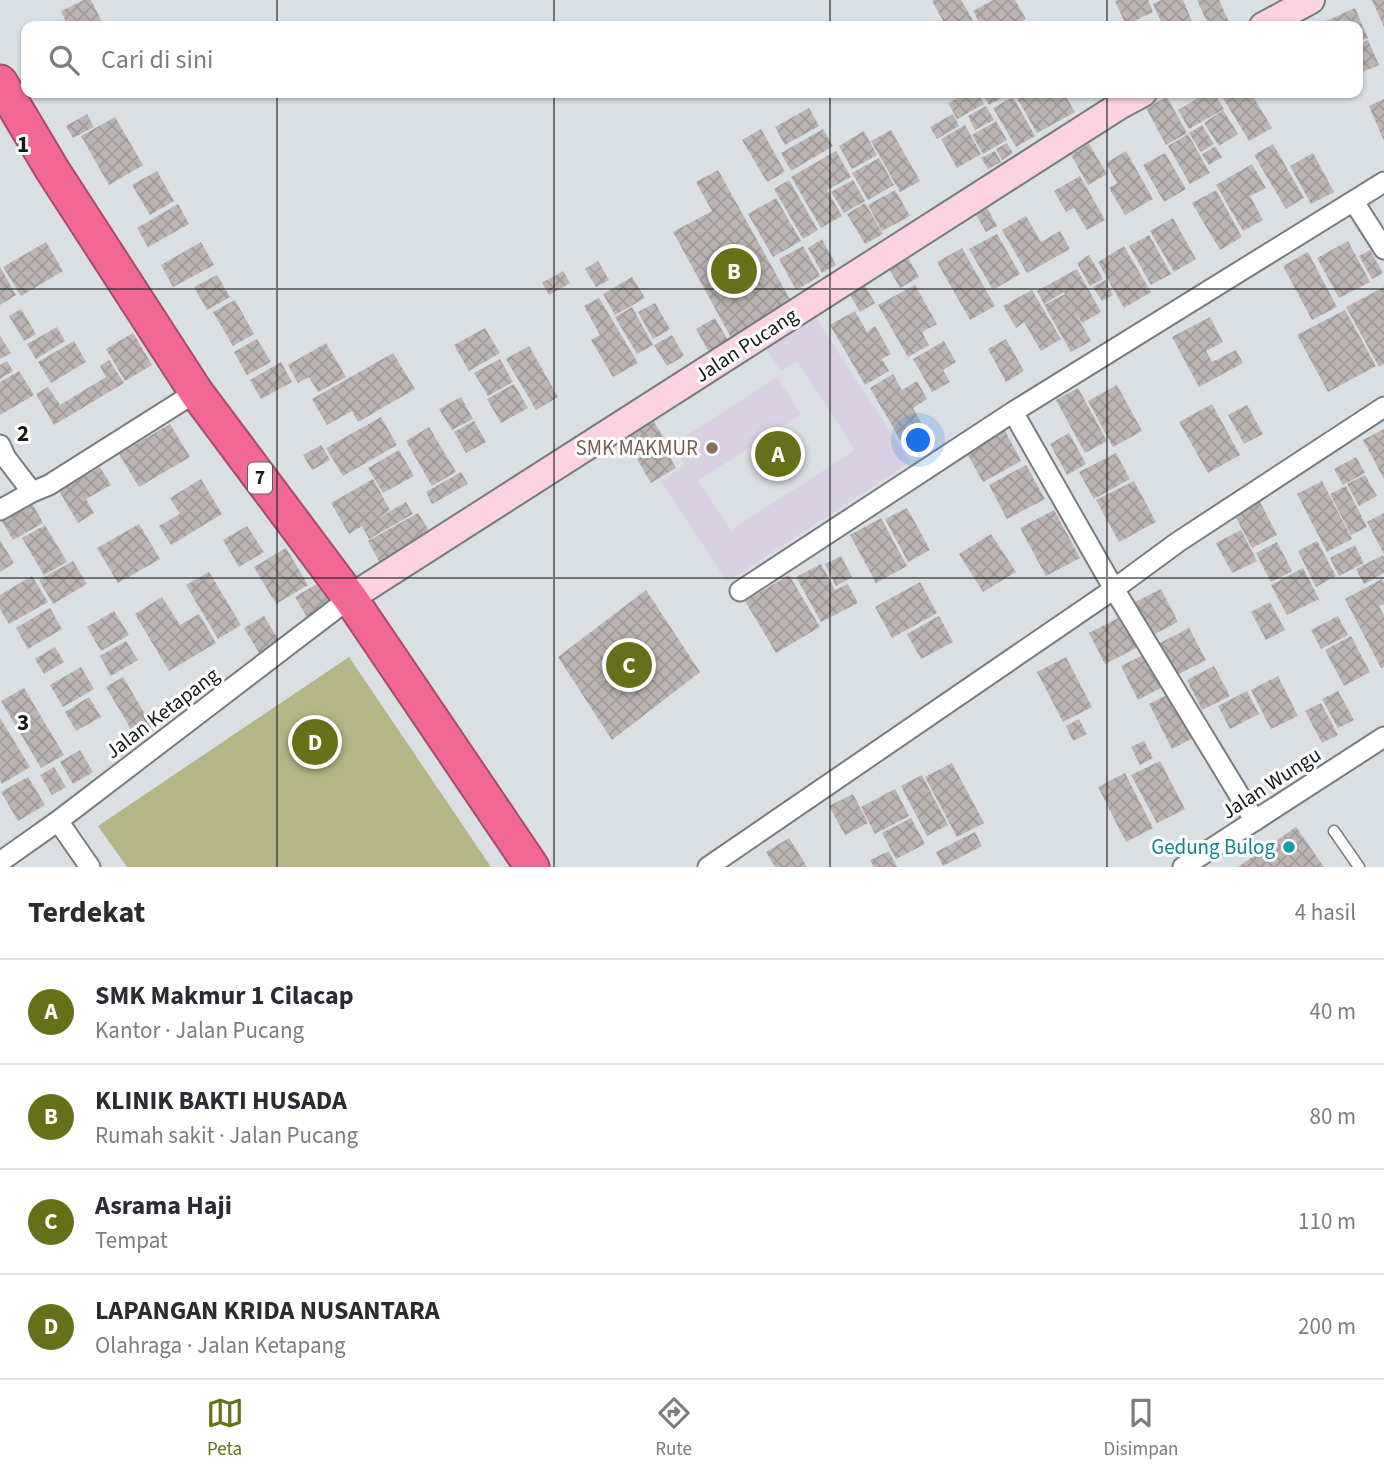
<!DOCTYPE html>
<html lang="id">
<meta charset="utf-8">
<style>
:root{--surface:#fff;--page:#f7f7f7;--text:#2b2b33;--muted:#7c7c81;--line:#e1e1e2;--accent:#667019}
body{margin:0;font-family:"Source Sans 3",sans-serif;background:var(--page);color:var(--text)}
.you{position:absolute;left:919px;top:441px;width:24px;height:24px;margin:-18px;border:5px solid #fff;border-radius:50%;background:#1a73e8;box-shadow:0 0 0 10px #1a73e833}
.badge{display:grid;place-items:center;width:46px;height:46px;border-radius:50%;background:var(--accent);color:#fff;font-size:23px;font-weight:700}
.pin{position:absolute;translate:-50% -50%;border:4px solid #fff;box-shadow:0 2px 7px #0006}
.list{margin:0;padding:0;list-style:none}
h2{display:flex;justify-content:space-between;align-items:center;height:91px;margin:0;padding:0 28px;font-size:30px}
h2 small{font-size:23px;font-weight:400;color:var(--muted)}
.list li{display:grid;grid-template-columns:46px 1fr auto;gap:21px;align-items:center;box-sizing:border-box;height:105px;padding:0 28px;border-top:2px solid var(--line)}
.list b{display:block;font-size:26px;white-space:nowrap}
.list p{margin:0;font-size:23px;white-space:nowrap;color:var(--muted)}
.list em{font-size:23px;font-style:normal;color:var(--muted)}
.icon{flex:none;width:38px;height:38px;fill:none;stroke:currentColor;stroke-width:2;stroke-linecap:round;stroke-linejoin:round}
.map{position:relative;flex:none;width:1384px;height:867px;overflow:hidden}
.search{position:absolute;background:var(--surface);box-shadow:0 2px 5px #0004;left:21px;right:21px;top:21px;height:77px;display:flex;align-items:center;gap:18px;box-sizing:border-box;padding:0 24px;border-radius:14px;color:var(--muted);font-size:26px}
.sheet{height:511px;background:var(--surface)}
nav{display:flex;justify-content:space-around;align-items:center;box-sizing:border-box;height:98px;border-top:2px solid var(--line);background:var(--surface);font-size:19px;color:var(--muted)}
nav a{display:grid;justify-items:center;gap:4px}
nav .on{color:var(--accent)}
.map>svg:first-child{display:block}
</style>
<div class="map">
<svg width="1384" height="867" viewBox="0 0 1384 867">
<defs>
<pattern id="building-cross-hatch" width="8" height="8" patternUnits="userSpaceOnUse" patternTransform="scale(1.75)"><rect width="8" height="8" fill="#bbb4b3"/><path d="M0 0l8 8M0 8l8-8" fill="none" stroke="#a09a99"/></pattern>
</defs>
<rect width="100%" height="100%" fill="#dadfe4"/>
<path fill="#dad0e4" d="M815,317L910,462L727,582L661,481L685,465L672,445L777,377L801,414L698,481L731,530L855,450L797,361L781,371L766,349Z"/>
<path fill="#b4b687" d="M349,657L491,867H127L98,826Z"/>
<path fill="url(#building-cross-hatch)" d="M84,0H91L104,26H68L61,11Z
M934,0H961L973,20L962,26H946L932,1Z
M993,0H1015L1026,19L1014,26H981L973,11Z
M1117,0H1148L1153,12L1126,25L1115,1Z
M1161,0H1183L1194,26H1163L1153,4Z
M1197,0H1219L1231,26H1209Z
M1372,0H1384V27Z
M1355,8L1368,38L1358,42V26H1329L1326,21Z
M1368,40L1379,65L1358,74V44Z
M967,93H978L984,104L957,119L948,103Z
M982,93H1011L989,105Z
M1014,93H1064L1075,112L1037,133Z
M1207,93H1214L1224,109L1189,129L1178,110Z
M1220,93H1251L1272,128L1249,141Z
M1013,97L1035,136L1016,147L993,108Z
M1167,97L1187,133L1166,145L1146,108Z
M1384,99V141L1369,106Z
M986,106L994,120L975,130L968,116Z
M809,108L819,126L785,145L775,127Z
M1223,110L1238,134L1219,146L1204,123Z
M87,114L94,127L73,138L66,126Z
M953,114L959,126L937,139L930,127Z
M115,117L143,165L109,185L81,136Z
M996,121L1007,140L983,154L972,135Z
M965,125L981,154L957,168L941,139Z
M1202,125L1214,144L1201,152L1189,133Z
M761,129L785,172L767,182L742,140Z
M823,129L833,146L791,171L781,153Z
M891,130L920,181L900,192L871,141Z
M864,131L877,155L852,169L839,146Z
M1188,134L1210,173L1190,184L1168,146Z
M1007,143L1013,153L1002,160L996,149Z
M1089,144L1107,174L1088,185L1071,155Z
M1273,144L1304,198L1286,209L1254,155Z
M1215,146L1222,157L1209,165L1202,155Z
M836,151L851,177L827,190L842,216L821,228L791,177Z
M995,151L1001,162L988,169L981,158Z
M1126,151L1153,199L1125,215L1109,188L1117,183L1106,163Z
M1165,153L1186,189L1164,202L1143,165Z
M1313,153L1334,192L1311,204L1290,166Z
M879,158L894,185L868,200L852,173Z
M1252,164L1266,188L1250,196L1263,220L1243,231L1216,185Z
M718,170L796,310L734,343L673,232L712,211L696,182Z
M157,171L174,201L150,215L132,185Z
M1080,176L1105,220L1087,230L1074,208L1066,212L1054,191Z
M789,180L818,230L803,239L774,189Z
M853,180L865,201L844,213L831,192Z
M895,190L910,216L882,231L868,205Z
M1216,190L1242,237L1220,250L1192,203Z
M776,198L801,241L773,257L748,214Z
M865,203L883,234L865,244L847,214Z
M178,204L189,224L148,247L137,228Z
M986,206L997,226L986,232L975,213Z
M1026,216L1041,242L1060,231L1070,249L1027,273L1002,230Z
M1173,218L1196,259L1174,272L1150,231Z
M997,234L1020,274L993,290L969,249Z
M1149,235L1171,274L1151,285L1129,246Z
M822,239L836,265L822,273L808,248Z
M1348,241L1370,282L1339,298L1317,258Z
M46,242L63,271L21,296L3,267Z
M201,242L214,265L173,287L161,265Z
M803,246L820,276L796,290L779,259Z
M1124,246L1151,292L1124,308L1098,262Z
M962,248L995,306L970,320L937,262Z
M1370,250L1383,273L1372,279L1359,256Z
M1308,252L1337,307L1312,320L1283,266Z
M1089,255L1103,279L1090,286L1077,263Z
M907,256L919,277L900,288L888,267Z
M598,261L609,280L596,287L585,269Z
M0,267L16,295L0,305Z
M1077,269L1101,312L1082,323L1071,306L1091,341L1071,352L1044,305L1065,294L1064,292L1044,304L1037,291Z
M563,271L570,283L549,295L542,283Z
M217,275L230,297L207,310L194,287Z
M632,277L645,298L615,315L603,294Z
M861,279L875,303L860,312L846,287Z
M1105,280L1113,295L1102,301L1093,287Z
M915,285L937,324L922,332L929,345L908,357L878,305Z
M1384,287V364L1379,367L1346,307Z
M1032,290L1061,339L1041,351L1024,322L1016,328L1003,306Z
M599,298L638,363L613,377L591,340L600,335L584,306Z
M235,300L254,334L233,346L213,312Z
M655,303L670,329L653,339L638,312Z
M632,307L653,345L637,354L615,317Z
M21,309L36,334L24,341L9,316Z
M1345,310L1376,366L1328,392L1297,335Z
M855,311L867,332L875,326L891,354L882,359L889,371L865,385L830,325Z
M1210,317L1223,342L1206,351L1212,362L1236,350L1243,363L1199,387L1172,337Z
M715,318L732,347L713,359L696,329Z
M57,327L65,341L36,359L27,344Z
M485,328L500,353L469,371L454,345Z
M133,333L152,365L125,381L106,349Z
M672,335L684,356L667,366L654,345Z
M0,336L11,353L0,359Z
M257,339L271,362L247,375L234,352Z
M1006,339L1024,371L1006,382L988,349Z
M74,341L86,362L51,383L38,362Z
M944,341L956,362L943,370L950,382L932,392L913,359Z
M326,343L346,377L318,392L309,377L298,383L288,365Z
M529,346L558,397L536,410L506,359Z
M393,353L415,389L358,422L352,411L327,425L312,399Z
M500,359L513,382L488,396L474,373Z
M109,360L124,383L54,425L36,394L48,387L60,405L106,377L100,366Z
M7,361L13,371L0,379V365Z
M281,362L292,382L261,399L250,380Z
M19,371L34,395L0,415V382Z
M893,374L902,390L917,381L927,399L913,408L924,428L901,441L870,388Z
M514,384L528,408L501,423L487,399Z
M1117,385L1142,431L1113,447L1088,401Z
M1078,388L1107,441L1085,453L1056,400Z
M461,397L473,419L452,430L439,409Z
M1212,404L1240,455L1208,473L1179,422Z
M1247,405L1263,434L1244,444L1228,415Z
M381,417L397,445L343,476L326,448Z
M653,420L664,438L632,455L622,438Z
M474,421L486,442L466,453L454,432Z
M170,424L190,457L139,487L119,454Z
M429,427L456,472L432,486L406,441Z
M1003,427L1021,461L983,482L964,448Z
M1384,429V479L1363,440Z
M1069,433L1086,464L1067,475L1050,444Z
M321,445L330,460L312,470L303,455Z
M663,445L676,468L651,483L637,459Z
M399,450L414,476L383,493L368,468Z
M1116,453L1130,479L1094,499L1079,472Z
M1356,457L1365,473L1343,485L1334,469Z
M1026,465L1045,499L1007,519L989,485Z
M100,467L111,485L86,499L94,513L78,523L59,491Z
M461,472L468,484L432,504L426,492Z
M1365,475L1377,496L1359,506L1347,484Z
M201,479L222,514L171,545L159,526L180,514L170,498Z
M373,479L390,510L375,520L406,502L413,514L369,539L362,526L349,534L331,503Z
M1134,481L1156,522L1119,542L1096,500Z
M1322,481L1352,539L1327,552L1297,494Z
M1346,486L1367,527L1351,535L1330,494Z
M28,496L43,523L13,540L0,518Z
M1258,498L1277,535L1252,548L1233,512Z
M907,508L930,550L908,562L885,519Z
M1054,510L1080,558L1046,576L1020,528Z
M418,513L431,534L380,563L368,541Z
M1384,513V554L1367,522Z
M881,518L907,566L876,583L850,535Z
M139,524L160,559L118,583L97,548Z
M45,525L67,562L44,575L22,538Z
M247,526L264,552L239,567L223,540Z
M1241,530L1257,561L1232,573L1216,543Z
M991,534L1016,572L983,592L959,554Z
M0,540L14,563L0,572Z
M1317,541L1336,576L1316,587L1298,551Z
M1277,542L1292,571L1271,582L1256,553Z
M1355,545L1364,563L1339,576L1330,558Z
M286,548L308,585L276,604L254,567Z
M1383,555L1384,558V573L1364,584L1356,569Z
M841,556L852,577L836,586L825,564Z
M73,561L87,584L53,604L39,580Z
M821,564L835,590L848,584L858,603L821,622L796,577Z
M1303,568L1319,599L1287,615L1271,585Z
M209,572L241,625L218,639L186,585Z
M789,575L820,627L776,653L745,601Z
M32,576L48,602L9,624L0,609V595Z
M1382,579L1384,583V604L1379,606L1384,616V667L1381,668L1345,599Z
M320,582L332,603L307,617L295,597Z
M920,582L937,613L892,638L875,607Z
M1161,589L1178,622L1151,636L1133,603Z
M646,590L700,672L612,740L558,657Z
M162,597L180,625L199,614L216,643L169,671L135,614Z
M1270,602L1285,630L1266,640L1251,612Z
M50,608L62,629L28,649L16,628Z
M114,611L129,635L101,651L87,627Z
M1126,614L1142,645L1105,664L1089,633Z
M264,616L281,644L261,656L244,628Z
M939,616L953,642L921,659L907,634Z
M1338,616L1348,635L1321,649L1311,630Z
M1189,628L1206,660L1177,675L1160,643Z
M1351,636L1370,672L1344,686L1325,650Z
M126,641L138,660L111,676L100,656Z
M55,647L64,662L44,674L35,659Z
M1147,653L1164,686L1138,700L1121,666Z
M1066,657L1092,707L1063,722L1037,672Z
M1214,666L1230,696L1202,710L1187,680Z
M81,667L94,689L63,707L50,685Z
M1278,676L1298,716L1271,729L1251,690Z
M123,677L152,726L135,736L106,687Z
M24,688L64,755L41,768L1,701Z
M1247,691L1259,714L1230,729L1218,706Z
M1338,691L1354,720L1338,728L1322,699Z
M1171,693L1195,737L1172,749L1149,704Z
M89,697L101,717L76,731L65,712Z
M1321,703L1338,735L1322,743L1305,711Z
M0,718L30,767L2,784L0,780Z
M1079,719L1087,734L1073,741L1066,726Z
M1144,741L1153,758L1140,765L1131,747Z
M80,750L93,772L73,784L60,762Z
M1160,761L1185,809L1157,823L1131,775Z
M952,763L984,823L957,837L925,777Z
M54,767L66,787L52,795L40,775Z
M1125,773L1153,828L1126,842L1098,787Z
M922,775L948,825L927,836L901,786Z
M28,777L45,805L18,821L1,792Z
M895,789L909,816L875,834L861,807Z
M853,794L868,823L845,835L829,806Z
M911,818L925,844L896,859L882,833Z
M1296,827L1324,867H1238Z
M975,832L982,846L943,866L936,852Z
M789,838L807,867H775L766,852Z
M889,851L897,867H874L870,860Z"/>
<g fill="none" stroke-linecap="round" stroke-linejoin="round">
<defs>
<path id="lane" d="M1334,831L1359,867"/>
<path id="street" d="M1354,202L1384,249
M1013,412L1114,589L1255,821
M0,445L6,458L32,492L49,485L196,392
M0,510L32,492
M740,591L1013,412L1384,182
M58,821L90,867
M0,862L58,821L350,598
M708,867L1114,589L1178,542L1384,407
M1183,867L1384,737"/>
<path id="secondary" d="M1263,26L1311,0
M350,598L1119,106L1143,93"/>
<path id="highway" d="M0,82L53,171L196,392L350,598L532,867"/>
</defs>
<use href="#lane" stroke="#787d81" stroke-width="13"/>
<use href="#street" stroke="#787d81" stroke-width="23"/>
<use href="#secondary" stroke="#787d81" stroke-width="30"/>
<use href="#highway" stroke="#a54c69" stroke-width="37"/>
<use href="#lane" stroke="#fff" stroke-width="10"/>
<use href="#street" stroke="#fff" stroke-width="19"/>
<use href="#secondary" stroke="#fbd2df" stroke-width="26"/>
<use href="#highway" stroke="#f26894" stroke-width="33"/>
</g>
<path fill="none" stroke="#17191a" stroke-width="2" stroke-opacity="0.55" d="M277,0V26M554,0V26M830,0V26M1107,0V26M277,93V867M554,93V867M830,93V867M1107,93V867M0,289H1384M0,578H1384"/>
<circle fill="#8d6e63" stroke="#fff" stroke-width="2.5" cx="712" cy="448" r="7"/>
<circle fill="#0f9aa8" stroke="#fff" stroke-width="2.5" cx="1289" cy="847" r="7"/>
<g text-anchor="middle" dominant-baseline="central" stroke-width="6" stroke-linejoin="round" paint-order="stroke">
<rect fill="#fff" stroke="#5d5e5f" stroke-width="2" x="248" y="462.5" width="24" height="31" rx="5"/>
<g font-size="19" font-weight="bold" fill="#17191a">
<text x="260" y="478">7</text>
</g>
<g font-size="21" fill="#17191a" stroke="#fff">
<text transform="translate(746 345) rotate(-33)">Jalan Pucang</text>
<text transform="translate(162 713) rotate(-37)">Jalan Ketapang</text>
<text transform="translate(1271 783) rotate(-33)">Jalan Wungu</text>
</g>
<g font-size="21" fill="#785e54" stroke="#fff" text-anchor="end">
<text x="698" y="448">SMK MAKMUR</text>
</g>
<g font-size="21" fill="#0d838f" stroke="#fff" text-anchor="end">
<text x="1275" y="847">Gedung Bulog</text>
</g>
</g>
<g font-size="23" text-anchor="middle" font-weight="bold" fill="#17191a" stroke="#fff" stroke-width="6" stroke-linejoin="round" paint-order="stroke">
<text x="23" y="152">1</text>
<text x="23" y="441">2</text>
<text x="23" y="730">3</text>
</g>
</svg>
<div class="you"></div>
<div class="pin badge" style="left:778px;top:454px">A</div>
<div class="pin badge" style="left:734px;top:271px">B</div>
<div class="pin badge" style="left:629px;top:665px">C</div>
<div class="pin badge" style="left:315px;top:742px">D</div>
<div class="search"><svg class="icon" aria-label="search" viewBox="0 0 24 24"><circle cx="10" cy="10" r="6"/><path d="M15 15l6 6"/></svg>Cari di sini</div>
</div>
<section class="sheet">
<h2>Terdekat<small>4 hasil</small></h2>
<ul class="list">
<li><span class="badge">A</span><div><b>SMK Makmur 1 Cilacap</b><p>Kantor · Jalan Pucang</p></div><em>40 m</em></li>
<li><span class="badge">B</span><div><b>KLINIK BAKTI HUSADA</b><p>Rumah sakit · Jalan Pucang</p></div><em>80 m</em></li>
<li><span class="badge">C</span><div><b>Asrama Haji</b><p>Tempat</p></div><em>110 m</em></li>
<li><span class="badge">D</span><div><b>LAPANGAN KRIDA NUSANTARA</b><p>Olahraga · Jalan Ketapang</p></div><em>200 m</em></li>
</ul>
</section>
<nav>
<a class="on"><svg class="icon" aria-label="map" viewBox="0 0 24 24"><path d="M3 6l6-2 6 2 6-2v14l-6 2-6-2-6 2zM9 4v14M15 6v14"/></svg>Peta</a>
<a><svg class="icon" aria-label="directions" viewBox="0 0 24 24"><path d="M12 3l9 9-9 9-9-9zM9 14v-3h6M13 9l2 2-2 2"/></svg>Rute</a>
<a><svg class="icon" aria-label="saved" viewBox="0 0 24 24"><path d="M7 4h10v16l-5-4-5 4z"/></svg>Disimpan</a>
</nav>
